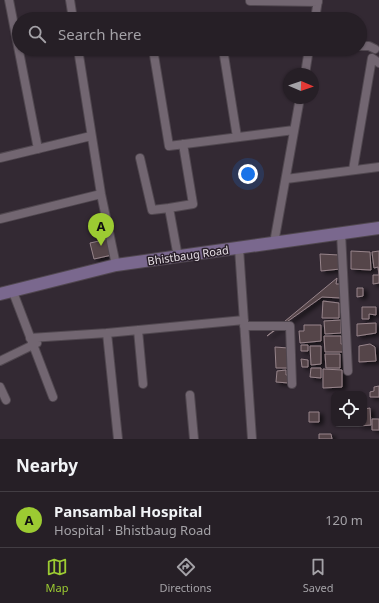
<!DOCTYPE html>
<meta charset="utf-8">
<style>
:root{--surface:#261f26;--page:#322c32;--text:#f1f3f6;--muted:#a4a2a7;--line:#423d43;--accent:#9ccb32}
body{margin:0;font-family:"Noto Sans",sans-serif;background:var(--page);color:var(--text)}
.controls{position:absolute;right:12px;bottom:12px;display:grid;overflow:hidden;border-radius:8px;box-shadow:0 1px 3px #0004}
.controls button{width:36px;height:36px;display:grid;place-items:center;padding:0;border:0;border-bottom:1px solid var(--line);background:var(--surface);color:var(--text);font:20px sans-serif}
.compass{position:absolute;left:283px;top:68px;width:36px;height:36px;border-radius:50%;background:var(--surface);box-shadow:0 1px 3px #0004;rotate:92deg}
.you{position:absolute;left:248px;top:174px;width:14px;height:14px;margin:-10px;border:3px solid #fff;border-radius:50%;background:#1a73e8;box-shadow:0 0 0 6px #1a73e833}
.badge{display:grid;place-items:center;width:26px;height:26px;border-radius:50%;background:var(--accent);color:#111;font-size:13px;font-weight:700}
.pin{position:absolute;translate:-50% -33px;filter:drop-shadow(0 1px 2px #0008)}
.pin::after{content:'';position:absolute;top:21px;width:14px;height:12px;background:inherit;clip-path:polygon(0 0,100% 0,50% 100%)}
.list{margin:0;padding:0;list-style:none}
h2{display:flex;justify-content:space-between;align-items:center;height:52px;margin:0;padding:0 16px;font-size:17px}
h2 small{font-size:13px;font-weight:400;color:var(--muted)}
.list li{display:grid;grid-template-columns:26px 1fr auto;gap:12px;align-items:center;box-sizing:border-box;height:56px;padding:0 16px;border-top:1px solid var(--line)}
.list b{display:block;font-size:15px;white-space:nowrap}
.list p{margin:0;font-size:13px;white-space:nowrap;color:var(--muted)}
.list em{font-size:13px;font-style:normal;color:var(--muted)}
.icon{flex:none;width:22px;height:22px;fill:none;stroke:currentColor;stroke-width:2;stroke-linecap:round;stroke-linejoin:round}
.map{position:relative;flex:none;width:379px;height:439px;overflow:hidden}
.search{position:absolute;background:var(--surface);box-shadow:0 1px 3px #0004;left:12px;right:12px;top:12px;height:44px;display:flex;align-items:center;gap:10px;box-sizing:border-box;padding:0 14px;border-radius:22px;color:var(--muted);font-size:15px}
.sheet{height:108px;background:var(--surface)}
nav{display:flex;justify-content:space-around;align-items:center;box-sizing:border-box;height:56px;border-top:1px solid var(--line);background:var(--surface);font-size:11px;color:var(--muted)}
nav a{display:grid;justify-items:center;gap:2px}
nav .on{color:var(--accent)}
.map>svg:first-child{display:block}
</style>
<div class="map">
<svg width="379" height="439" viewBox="0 0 379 439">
<defs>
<filter id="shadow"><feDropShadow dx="4" dy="2.5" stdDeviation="2" flood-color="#0009"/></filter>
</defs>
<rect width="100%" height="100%" fill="#332933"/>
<path fill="#544449" stroke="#97848a" filter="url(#shadow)" d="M108,239L112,255L94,259L90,243Z
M351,251L370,252L371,270L351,269Z
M379,251V283L373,284V275H379L378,267L374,268L372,252Z
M320,254L339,255L340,269L321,271Z
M337,278L336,284H340L341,298L322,297L267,336Z
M357,288H363V296L357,297Z
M323,301L339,303V318H322Z
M362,307H376V315L369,314V319H362Z
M341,320V333L325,334L324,321Z
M376,323V333L357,336V324Z
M304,325H321V341L300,343L299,331H304Z
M324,336H341V344H344V352H325Z
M370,344L375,347L376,361L359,362V346Z
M301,345H308V351H301Z
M310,346H321V364L311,365Z
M275,347L288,348L289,368H276Z
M325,354H340V368H326Z
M301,359L308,360V367H302Z
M311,368H321V378L310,377Z
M323,369L342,370V387L323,388Z
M286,370V375H288L289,383L276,382L277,371Z
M379,386V397H370V392L374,391V387Z
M370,408L371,425L359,426V424H364V409Z
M309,412H319V422H309Z
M372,419H379V430H372Z
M319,434H331L332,439H319Z"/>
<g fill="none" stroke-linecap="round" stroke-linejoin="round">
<defs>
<path id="street" d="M9,0L38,149
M70,0L73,19
M250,1L318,2
M315,19L318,0
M360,46H369L375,49
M78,49L101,194L116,265
M153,49L169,146L294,130
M223,49L237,137
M305,74L309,49
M0,158L91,136
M140,158L152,210L169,208
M353,170L372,58L379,63
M286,179L379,167
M0,219L101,194
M341,233L348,371
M274,243L300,98
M239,248L252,439
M178,257L169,208L193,204L183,144
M13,292L53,397
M244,326H290L292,384
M138,330L143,384
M30,338L107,333
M0,361L37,343
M0,387L6,400
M190,395L194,439
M118,439L107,333L244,320"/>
<path id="secondary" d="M0,294L116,265L379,228"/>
</defs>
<use href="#street" stroke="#50474f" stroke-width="10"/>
<use href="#secondary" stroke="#50474f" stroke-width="14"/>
<use href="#street" stroke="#726671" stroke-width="8"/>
<use href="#secondary" stroke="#7a688e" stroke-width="12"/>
</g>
<g text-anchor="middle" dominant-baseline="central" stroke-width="3" stroke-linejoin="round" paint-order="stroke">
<g font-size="11" fill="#e6dfe5" stroke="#291f29">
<text transform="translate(188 255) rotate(-8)">Bhistbaug Road</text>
</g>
</g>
</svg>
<div class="controls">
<button><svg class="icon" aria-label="locate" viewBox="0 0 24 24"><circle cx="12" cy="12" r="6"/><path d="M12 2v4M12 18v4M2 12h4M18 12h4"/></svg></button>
</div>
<svg class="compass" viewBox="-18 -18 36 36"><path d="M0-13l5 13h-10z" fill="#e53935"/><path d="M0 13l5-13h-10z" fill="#a4a2a7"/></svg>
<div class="you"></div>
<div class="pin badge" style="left:101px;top:246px">A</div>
<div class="search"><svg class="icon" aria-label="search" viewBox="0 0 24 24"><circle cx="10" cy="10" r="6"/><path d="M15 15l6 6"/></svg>Search here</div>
</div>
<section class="sheet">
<h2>Nearby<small></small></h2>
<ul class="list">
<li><span class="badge">A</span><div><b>Pansambal Hospital</b><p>Hospital · Bhistbaug Road</p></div><em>120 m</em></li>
</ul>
</section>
<nav>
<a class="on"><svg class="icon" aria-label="map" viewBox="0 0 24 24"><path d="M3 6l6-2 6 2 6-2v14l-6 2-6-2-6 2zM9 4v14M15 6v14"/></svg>Map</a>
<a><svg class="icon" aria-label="directions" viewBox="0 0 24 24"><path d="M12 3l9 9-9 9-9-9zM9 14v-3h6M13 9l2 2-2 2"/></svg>Directions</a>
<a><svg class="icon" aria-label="saved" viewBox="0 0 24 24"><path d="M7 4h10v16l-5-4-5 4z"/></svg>Saved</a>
</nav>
